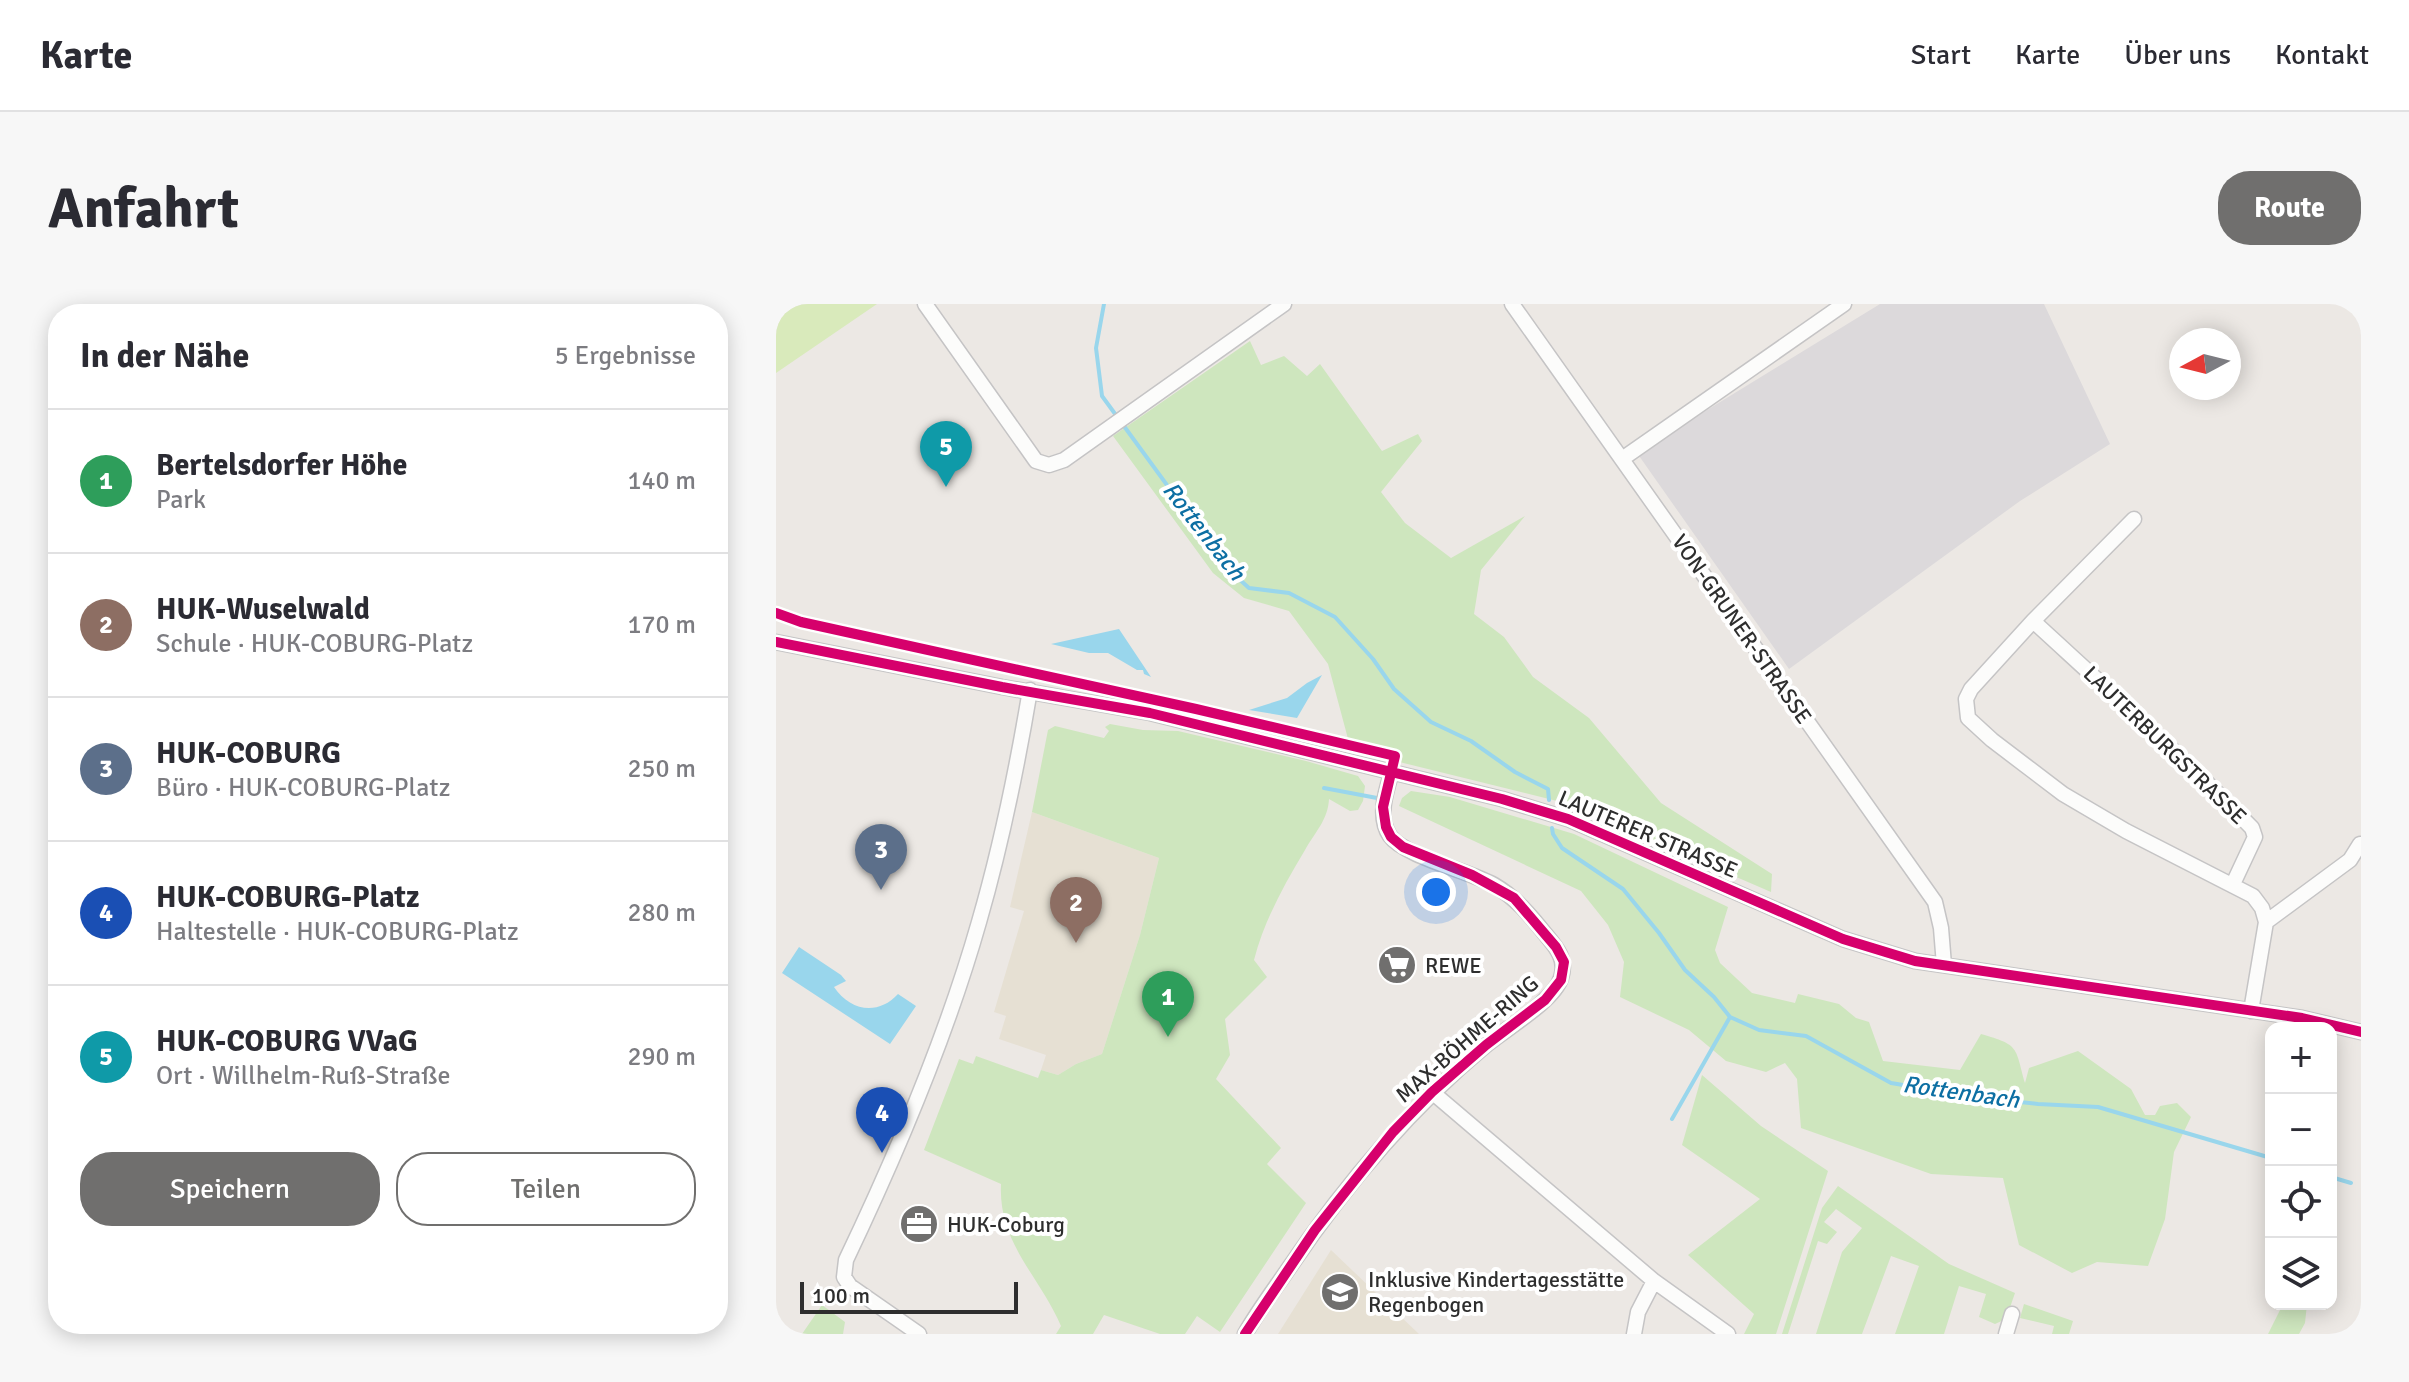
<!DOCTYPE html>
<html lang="de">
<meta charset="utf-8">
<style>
:root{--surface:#fff;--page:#f7f7f7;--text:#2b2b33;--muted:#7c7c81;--line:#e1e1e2;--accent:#706f6e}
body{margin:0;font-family:Signika,sans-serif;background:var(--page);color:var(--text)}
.controls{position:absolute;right:24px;bottom:24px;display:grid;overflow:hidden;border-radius:16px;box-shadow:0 4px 20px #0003}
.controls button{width:72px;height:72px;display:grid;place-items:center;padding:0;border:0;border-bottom:2px solid var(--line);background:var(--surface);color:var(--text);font:40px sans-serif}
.compass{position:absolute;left:1393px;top:24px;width:72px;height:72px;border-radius:50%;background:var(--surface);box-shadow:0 4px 20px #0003;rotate:263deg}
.scale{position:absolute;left:24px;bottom:20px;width:218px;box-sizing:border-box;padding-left:8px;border:4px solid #2e2e2e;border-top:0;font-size:22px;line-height:28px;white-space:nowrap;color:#2e2e2e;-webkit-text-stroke:6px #fff;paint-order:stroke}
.you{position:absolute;left:660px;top:588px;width:28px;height:28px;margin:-20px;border:6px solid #fff;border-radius:50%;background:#1a73e8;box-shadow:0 0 0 12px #1a73e833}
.badge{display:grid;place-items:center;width:52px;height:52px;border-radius:50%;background:var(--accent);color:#fff;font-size:26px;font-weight:700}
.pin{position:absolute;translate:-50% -66px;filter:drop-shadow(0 2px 4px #0008)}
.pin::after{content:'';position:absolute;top:42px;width:28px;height:24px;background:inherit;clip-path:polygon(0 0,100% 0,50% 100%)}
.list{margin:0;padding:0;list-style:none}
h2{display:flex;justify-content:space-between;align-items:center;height:104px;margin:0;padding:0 32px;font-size:34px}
h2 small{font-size:26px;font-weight:400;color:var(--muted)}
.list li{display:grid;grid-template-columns:52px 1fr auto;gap:24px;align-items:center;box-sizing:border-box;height:144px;padding:0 32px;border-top:2px solid var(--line)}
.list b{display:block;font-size:30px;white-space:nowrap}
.list p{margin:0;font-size:26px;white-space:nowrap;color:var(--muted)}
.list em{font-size:26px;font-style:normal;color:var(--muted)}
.actions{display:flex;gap:16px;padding:24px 32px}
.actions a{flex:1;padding:18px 0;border:2px solid var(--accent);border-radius:32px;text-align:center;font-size:28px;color:var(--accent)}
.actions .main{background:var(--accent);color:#fff}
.icon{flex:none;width:44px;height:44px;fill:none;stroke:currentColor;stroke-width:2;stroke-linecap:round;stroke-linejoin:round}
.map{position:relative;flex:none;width:1585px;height:1030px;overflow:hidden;border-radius:32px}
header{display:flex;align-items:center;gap:48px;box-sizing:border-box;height:112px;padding:0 40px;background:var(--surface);border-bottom:2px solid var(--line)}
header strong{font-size:38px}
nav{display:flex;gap:44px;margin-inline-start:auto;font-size:28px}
.intro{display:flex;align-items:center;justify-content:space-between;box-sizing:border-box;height:192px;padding:0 48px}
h1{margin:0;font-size:56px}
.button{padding:20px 36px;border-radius:32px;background:var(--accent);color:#fff;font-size:28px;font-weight:700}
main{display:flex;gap:48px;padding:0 48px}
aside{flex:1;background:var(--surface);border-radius:32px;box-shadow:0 4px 20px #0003}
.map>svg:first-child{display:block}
</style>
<header>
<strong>Karte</strong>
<nav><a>Start</a><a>Karte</a><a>Über uns</a><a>Kontakt</a></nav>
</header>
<div class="intro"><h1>Anfahrt</h1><a class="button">Route</a></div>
<main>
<aside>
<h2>In der Nähe<small>5 Ergebnisse</small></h2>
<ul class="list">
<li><span class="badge" style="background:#2e9e5b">1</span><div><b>Bertelsdorfer Höhe</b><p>Park</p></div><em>140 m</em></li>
<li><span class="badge" style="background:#8d6e63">2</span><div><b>HUK-Wuselwald</b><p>Schule · HUK-COBURG-Platz</p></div><em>170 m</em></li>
<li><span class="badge" style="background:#5c6f8a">3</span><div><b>HUK-COBURG</b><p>Büro · HUK-COBURG-Platz</p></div><em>250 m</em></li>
<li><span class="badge" style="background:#1a4fb4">4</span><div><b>HUK-COBURG-Platz</b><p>Haltestelle · HUK-COBURG-Platz</p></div><em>280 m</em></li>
<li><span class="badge" style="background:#0f9aa8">5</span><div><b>HUK-COBURG VVaG</b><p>Ort · Willhelm-Ruß-Straße</p></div><em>290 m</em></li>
</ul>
<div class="actions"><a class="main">Speichern</a><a>Teilen</a></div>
</aside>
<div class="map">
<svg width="1585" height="1030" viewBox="0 0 1585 1030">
<rect width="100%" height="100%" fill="#ece8e4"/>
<path fill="#dcd9db" d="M1104,0H1268L1334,140L1244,197L1013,365L861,149Z"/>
<path fill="#e6e0d3" d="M256,508L383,554L364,631L326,750L300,760L282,771L265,766L270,751L223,735L230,712L218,708L248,607L234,603Z
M555,946L643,1030H502Z"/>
<path fill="#cee6be" d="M474,37L485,61L508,52L531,72L544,60L606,147L642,130L646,137L605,188L629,219L675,254L749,212L705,266L698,310L728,333L757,373L813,414L885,499L996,570L995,588L789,499L575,446L552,360L513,307L468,294L437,269L337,132Z
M334,420L367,426L402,427L530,457L582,472L589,482L587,497L582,506L574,507L553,495C552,516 539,528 529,546C508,581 488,617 478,656L491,673L449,715L454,751L440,775L505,844L491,860L530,899L444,1028L421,1012L409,1030H384L328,1011L317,1030H280L285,1022C263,971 222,939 225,880L148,846L183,755L197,760L200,752L262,774L265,766L282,771L300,760L326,750L364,631L383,554L256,508L272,426L279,422L328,434L333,427L329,423Z
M635,487L674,493L798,530L952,603L939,646L944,659L976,689L1019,699L1022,690L1063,700L1080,714L1093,718L1107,757L1184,766L1205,730C1244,741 1239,743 1249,779L1253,764L1302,747L1355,785L1369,811H1379L1384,802L1401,799L1415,813L1398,848L1389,915L1372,962L1321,958L1296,969L1243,941L1227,874L1155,870L1025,824L1021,775L1009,759L990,768L950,757L913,726L844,693L848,658L832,621L805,587L623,502L626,494Z
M926,771L985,822L1052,867L1000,1030H968L978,1010L912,951L984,895L906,841Z
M1062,882L1173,960L1239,989L1230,1015L1219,1020L1203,1013L1210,990L1183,982L1168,1030H1119L1143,962L1115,952L1086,1030H1040L1066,948L1086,924L1060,905L1048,918L1061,928L1051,940L1042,937L1012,1030H1006L1046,904Z
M1248,1000L1297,1017L1293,1030H1276L1278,1022L1244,1014Z
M1507,1000H1531L1529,1019L1523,1030H1492Z
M46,1001L69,1018L67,1030H26Z"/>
<path fill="#d9eabb" d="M0,0H101L0,69Z"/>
<path fill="#99d6ec" d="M343,325L375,373L368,370L367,366H361L332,349H313L275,340Z
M546,371L521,414L473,406L511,394L531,379Z
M23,643L65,671L70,677L58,683C74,707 102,712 122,690L140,702L114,740L6,669Z"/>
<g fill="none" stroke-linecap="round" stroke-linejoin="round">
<path stroke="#99d6ec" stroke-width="4" d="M328,0L320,44L326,92L453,266L473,284L513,289L559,313L597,355L618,385L655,418L695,437L739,468L772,485L773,496
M548,484L601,494
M776,524L777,530L786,544L847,585L883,629L909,666L938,693L954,713L983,726L1030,732L1115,779L1206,794L1262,800L1322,803L1495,854
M896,815L954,713
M1555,873L1575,879"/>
<defs>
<path id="minor" d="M149,0L260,157L273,161L288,156L508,0
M736,0L1159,598L1165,624L1168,661
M846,155L1068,0
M1358,215L1257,317L1195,385L1190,395L1192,414L1216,436L1287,490L1350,527L1477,592L1486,604L1490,618
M1257,317C1331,385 1406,452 1476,524L1479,533L1457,580
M0,338L226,383L374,409L726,495L792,515L1067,635L1139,657L1526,714L1585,728
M1475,707L1490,618L1574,556L1584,540
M656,788L878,977L952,1030
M143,1030L74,982L68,973L70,956C122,847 170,734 203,618C225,542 241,464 254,386
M469,1030C482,1007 498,986 513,964C569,881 632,806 709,742C729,725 778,697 785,674C791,656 781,644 770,631C755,612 739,593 718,581C693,567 628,552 614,532C601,513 610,487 616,467
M858,1030L862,1008L878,977
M1230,1030L1236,1010"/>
</defs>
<use href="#minor" stroke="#c5c4c5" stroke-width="17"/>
<use href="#minor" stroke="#fcfcfb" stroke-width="14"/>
<defs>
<path id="cycleway" d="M0,309L25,318L420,405L619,452L607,503L610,523L615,533L627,543L696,571L738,594L780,643L788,658L785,676L769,696L710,741L656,788L617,828L539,926L469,1030
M0,338L226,383L374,409L726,495L792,515L1067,635L1139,657L1526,714L1585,728"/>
</defs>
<use href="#cycleway" stroke="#fff" stroke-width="15"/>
<use href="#cycleway" stroke="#d6006c" stroke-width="10"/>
</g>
<defs>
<symbol id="supermarket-disc" viewBox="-11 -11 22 22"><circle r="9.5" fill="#706f6e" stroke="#fff"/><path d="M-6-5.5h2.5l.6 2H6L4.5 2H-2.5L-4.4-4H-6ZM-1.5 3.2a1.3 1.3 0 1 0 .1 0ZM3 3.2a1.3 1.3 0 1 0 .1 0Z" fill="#fff"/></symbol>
<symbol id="office-disc" viewBox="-11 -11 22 22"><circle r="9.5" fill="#706f6e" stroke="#fff"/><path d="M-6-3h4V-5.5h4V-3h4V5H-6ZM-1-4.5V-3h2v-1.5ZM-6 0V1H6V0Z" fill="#fff"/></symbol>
<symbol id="school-disc" viewBox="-11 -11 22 22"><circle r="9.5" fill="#706f6e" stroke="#fff"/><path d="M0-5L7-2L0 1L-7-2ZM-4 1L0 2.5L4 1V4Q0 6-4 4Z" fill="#fff"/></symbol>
</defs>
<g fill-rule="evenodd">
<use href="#supermarket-disc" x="599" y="639" width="44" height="44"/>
<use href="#office-disc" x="121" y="898" width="44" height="44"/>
<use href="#school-disc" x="542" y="966" width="44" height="44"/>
</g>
<g text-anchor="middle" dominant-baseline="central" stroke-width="8" stroke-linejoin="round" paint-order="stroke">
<g font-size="22" fill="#2e2e2e" stroke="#fff">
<text transform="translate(966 325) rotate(55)">VON-GRUNER-STRASSE</text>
<text transform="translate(1389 441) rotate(44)">LAUTERBURGSTRASSE</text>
<text transform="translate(872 530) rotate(23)">LAUTERER STRASSE</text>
<text transform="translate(691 735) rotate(-41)">MAX-BÖHME-RING</text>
</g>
<g font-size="22" fill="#2e2e2e" stroke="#fff" text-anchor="start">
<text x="649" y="661">REWE</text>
<text x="171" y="920">HUK-Coburg</text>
<text x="592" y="975">Inklusive Kindertagesstätte<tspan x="592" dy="25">Regenbogen</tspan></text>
</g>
<g font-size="24" font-style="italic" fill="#0d6fa3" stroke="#fff">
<text transform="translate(428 227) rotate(52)">Rottenbach</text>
<text transform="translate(1185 788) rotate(8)">Rottenbach</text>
</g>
</g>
</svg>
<div class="controls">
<button>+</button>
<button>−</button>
<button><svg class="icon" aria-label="locate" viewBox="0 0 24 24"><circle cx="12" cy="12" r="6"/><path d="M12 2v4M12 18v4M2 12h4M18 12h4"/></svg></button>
<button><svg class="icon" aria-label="layers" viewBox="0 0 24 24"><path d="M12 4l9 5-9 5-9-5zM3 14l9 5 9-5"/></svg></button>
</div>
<svg class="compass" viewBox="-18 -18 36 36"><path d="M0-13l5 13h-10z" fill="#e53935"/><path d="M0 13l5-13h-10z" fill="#7c7c81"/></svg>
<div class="scale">100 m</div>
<div class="you"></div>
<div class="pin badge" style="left:392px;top:733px;background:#2e9e5b">1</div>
<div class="pin badge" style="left:300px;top:639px;background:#8d6e63">2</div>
<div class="pin badge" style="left:105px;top:586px;background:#5c6f8a">3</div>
<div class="pin badge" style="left:106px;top:849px;background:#1a4fb4">4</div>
<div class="pin badge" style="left:170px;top:183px;background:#0f9aa8">5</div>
</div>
</main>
